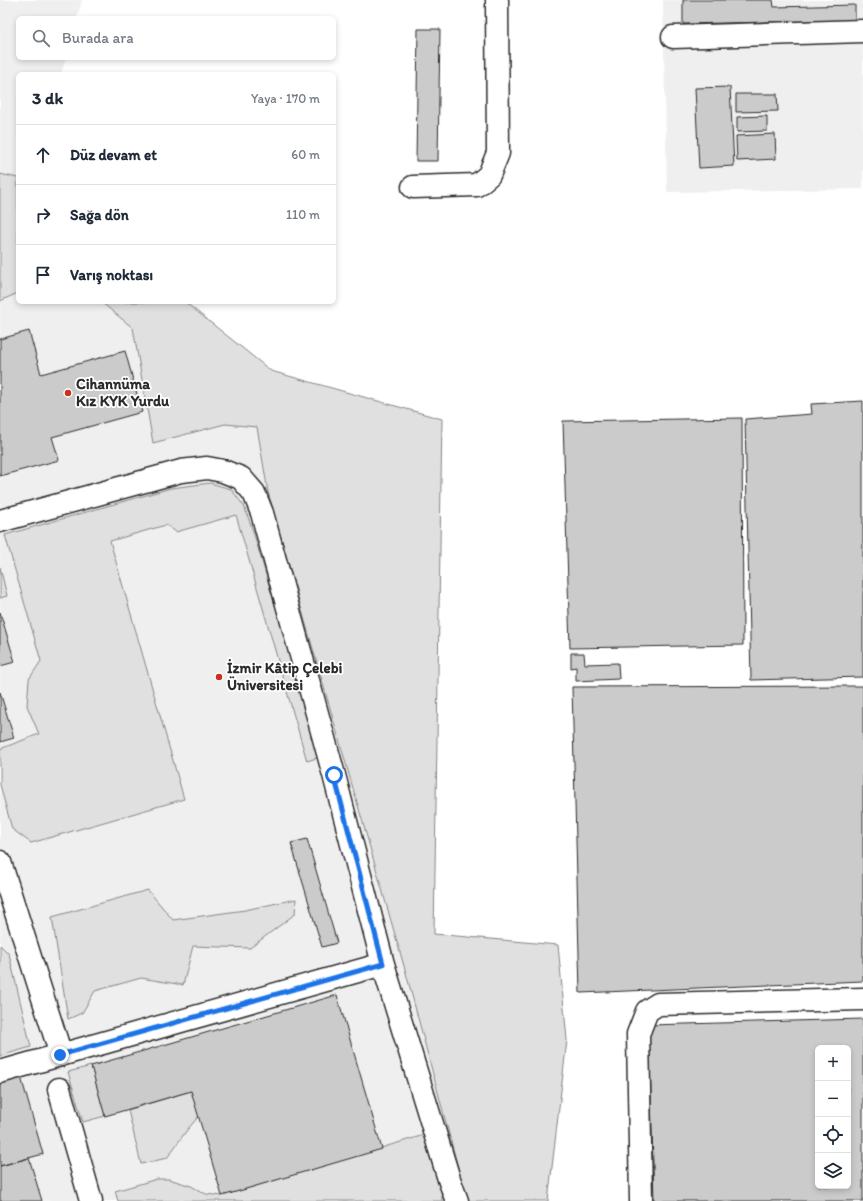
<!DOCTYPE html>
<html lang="tr">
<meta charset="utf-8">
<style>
:root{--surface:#fff;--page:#f6f6f7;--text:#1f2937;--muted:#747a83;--line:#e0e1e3}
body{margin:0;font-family:Itim,sans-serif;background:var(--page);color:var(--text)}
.controls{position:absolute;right:12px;bottom:12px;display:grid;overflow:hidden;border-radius:6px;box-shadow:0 2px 6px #0003}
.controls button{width:36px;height:36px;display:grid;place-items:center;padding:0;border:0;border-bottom:1px solid var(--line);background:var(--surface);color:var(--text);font:20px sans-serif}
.stop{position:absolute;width:12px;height:12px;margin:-9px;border:3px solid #1a73e8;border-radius:50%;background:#fff}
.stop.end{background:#1a73e8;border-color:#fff;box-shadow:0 1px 4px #0008}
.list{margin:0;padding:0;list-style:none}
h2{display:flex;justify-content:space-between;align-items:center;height:52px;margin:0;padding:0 16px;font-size:17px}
h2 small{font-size:13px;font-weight:400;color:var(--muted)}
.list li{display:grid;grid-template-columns:26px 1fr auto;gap:12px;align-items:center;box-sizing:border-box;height:60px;padding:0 16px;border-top:1px solid var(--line)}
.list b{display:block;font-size:15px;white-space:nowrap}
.list em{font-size:13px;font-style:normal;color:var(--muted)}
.icon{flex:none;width:22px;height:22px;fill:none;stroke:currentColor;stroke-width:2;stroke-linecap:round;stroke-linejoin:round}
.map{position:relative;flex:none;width:863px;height:1201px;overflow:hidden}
.search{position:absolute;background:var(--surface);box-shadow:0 2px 6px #0003;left:16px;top:16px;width:320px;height:44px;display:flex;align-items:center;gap:10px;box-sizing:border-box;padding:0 14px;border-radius:6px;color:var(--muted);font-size:15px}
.panel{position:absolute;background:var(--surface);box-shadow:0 2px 6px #0003;left:16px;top:72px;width:320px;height:232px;border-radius:6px}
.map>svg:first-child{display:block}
</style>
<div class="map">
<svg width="863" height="1201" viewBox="0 0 863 1201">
<rect width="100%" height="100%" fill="#fff"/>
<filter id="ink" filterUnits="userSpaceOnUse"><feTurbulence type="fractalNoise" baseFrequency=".025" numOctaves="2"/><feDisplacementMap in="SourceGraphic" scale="8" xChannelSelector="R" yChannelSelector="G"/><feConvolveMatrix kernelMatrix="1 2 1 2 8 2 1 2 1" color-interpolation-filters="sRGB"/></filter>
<g filter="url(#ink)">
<path fill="#efefef" d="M0,0H82L77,18H18V58H66L61,74H18V302H185L271,371L442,419L434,934L558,945L567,1040L549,1201H0Z
M663,0H863V189L667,192Z"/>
<path fill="#e0e0e0" stroke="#868686" d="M0,174L18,178V293L0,301Z
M101,302H185L271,371L442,419L434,934L558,945L567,1040L548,1201H467L406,973L268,492L257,427L225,424L153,443L133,328Z
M210,483L231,489L244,506L253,531L320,757L307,761L236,515L176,532L166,525L110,541L184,799L31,843L12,829L0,785V749L39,734L27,706L29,679L41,661L5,535L171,488Z
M0,567L7,596L0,598Z
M148,890L173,920L245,910L296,899L295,914L250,948L193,946L183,985L141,978L95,991L82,1013L68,1019L52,917Z
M0,945L9,954L31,1047L0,1056Z
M91,1066L105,1116L83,1122L68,1072Z
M191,1091L199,1116L187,1130L167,1158L141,1164L128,1110Z
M424,1135L442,1193V1201H118L115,1191L157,1179H169L191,1186L206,1194L222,1196Z"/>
<path fill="#cbcbcb" stroke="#2b2b2b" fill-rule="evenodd" d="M683,0H773L774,7L855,5V20L683,24Z
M418,29H440L438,161H416Z
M730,87L734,166L699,168L695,88Z
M736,94H777L778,111L736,112Z
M767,116V131L737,132V117Z
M775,134L776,159L737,161L736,136Z
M29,331L41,374L125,351L142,412L52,437L59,460L0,476V339Z
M863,401V677L751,680L745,419L812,414L811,404Z
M742,418L743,645L570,648L563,421Z
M0,612L15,662L0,666Z
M571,653H584L585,664L618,663L619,679L576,681V667L571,668Z
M863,686V981L580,993L572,687Z
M0,692L14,738L0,742Z
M307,839L337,943L322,947L291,843Z
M337,995L382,1149L222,1196L191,1091L105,1116L91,1066Z
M863,1019V1201H654L649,1025ZM818,1048H848V1186H818Z
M21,1077L43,1154L0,1166V1084Z
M29,1158L42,1201H0V1166Z"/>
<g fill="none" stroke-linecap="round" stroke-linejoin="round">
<defs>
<path id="minor" d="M673,37L863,31
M413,187L477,185L489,175L498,153L497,0
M0,521L181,471L207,468L223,471L241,478L254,493L262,513L334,775L383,964L449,1179L457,1201
M0,862L61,1055
M0,1072L383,964
M59,1089L91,1201
M641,1201L638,1034L647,1011L658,1004L863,999"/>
</defs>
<use href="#minor" stroke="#2b2b2b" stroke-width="25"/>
<use href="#minor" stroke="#fff" stroke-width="22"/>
</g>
</g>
<g fill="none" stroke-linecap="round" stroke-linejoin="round" filter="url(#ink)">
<path stroke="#1a73e8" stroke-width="5" d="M60,1055L383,964L334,775"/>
</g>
<g fill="#c8321e" stroke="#fff" stroke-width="1.5">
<circle cx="68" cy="393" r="4"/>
<circle cx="219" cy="677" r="4"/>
</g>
<g text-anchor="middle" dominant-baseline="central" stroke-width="3.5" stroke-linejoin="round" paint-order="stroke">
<g font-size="15" font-weight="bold" fill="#2b2b2b" stroke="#fff" text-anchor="start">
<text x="76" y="384">Cihannüma<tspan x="76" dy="17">Kız KYK Yurdu</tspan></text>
<text x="227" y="668">İzmir Kâtip Çelebi<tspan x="227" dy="17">Üniversitesi</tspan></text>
</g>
</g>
</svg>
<div class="controls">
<button>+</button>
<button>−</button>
<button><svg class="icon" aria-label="locate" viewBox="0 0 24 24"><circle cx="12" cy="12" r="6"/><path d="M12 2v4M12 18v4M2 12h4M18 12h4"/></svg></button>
<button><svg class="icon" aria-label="layers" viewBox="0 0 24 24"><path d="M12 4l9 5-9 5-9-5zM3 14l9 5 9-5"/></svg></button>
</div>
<div class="stop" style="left:334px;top:775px"></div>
<div class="stop end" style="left:60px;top:1055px"></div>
<div class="search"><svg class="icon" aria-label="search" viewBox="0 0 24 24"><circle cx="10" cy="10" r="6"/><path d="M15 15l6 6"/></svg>Burada ara</div>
<section class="panel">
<h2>3 dk<small>Yaya · 170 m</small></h2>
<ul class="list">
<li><svg class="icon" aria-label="ahead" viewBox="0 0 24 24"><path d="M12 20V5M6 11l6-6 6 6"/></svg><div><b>Düz devam et</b></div><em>60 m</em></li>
<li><svg class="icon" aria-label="right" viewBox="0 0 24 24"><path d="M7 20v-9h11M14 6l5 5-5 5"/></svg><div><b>Sağa dön</b></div><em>110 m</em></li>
<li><svg class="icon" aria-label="arrive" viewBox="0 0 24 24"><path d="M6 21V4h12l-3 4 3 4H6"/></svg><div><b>Varış noktası</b></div></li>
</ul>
</section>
</div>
